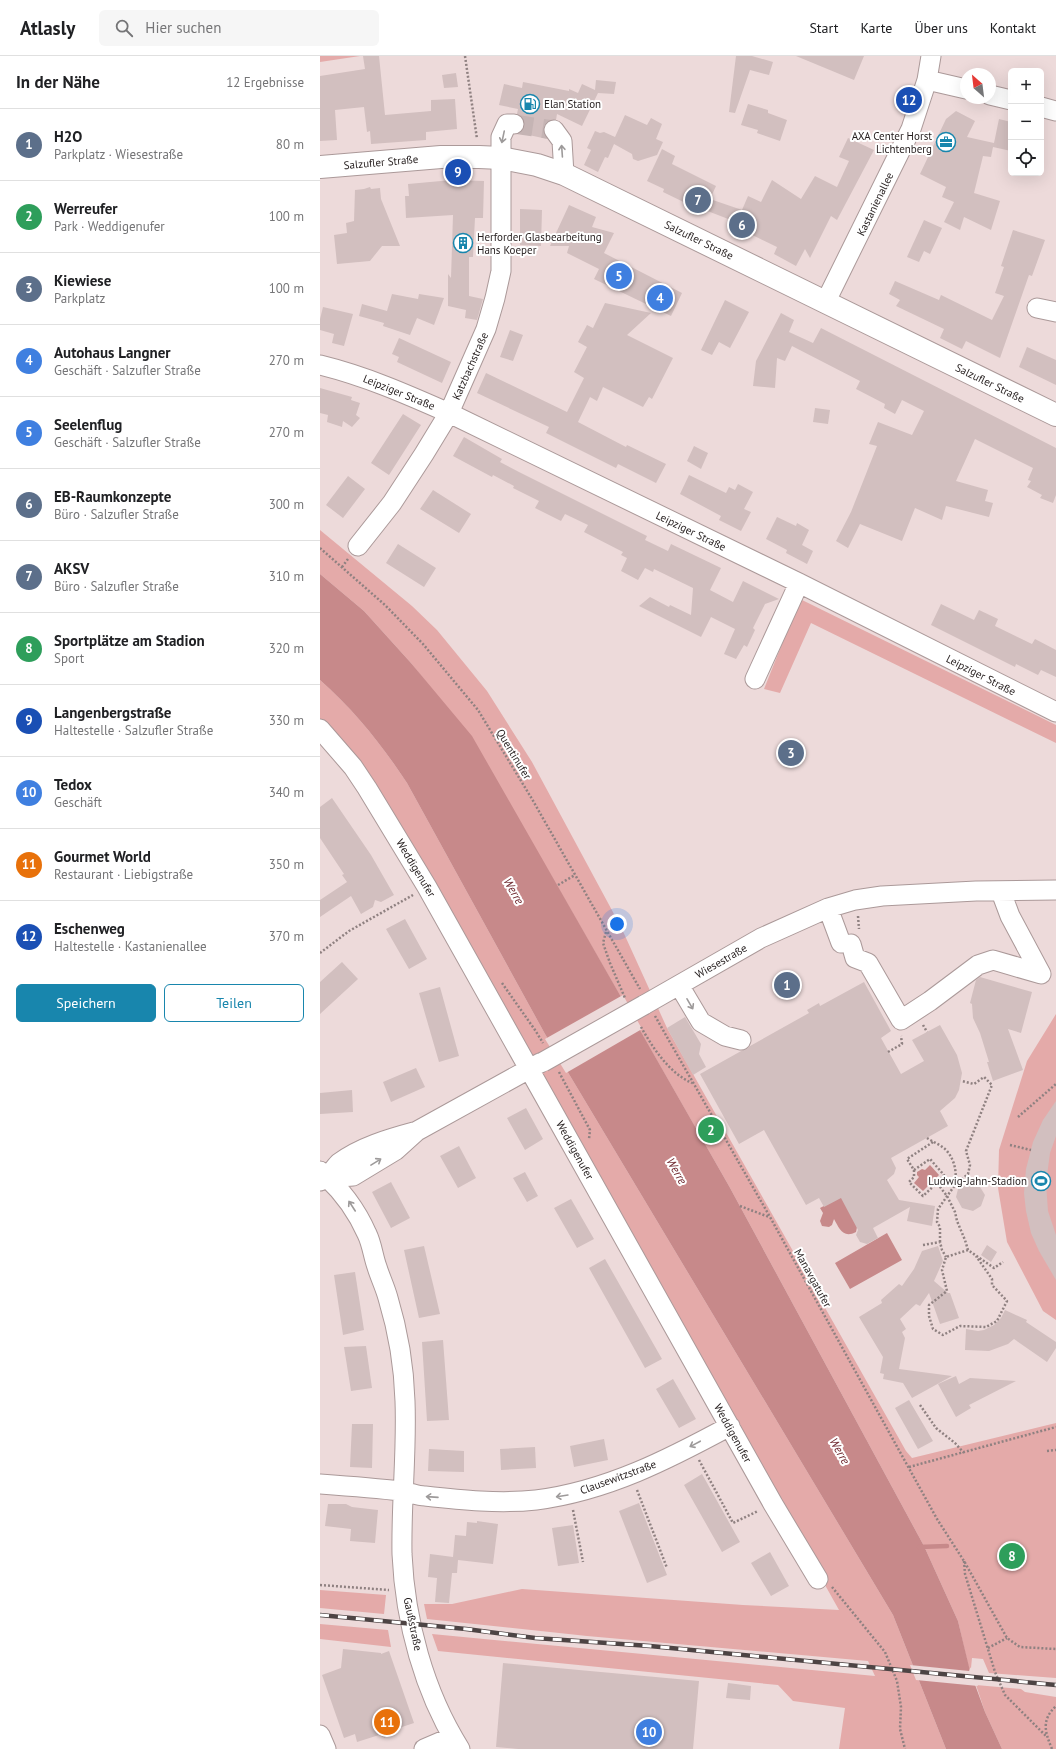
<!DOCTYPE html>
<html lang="de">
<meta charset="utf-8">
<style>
:root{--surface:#fff;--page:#f6f6f6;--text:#202124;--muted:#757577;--line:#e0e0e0;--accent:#1886ad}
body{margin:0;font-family:"PT Sans",sans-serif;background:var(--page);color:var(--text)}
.controls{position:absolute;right:12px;top:12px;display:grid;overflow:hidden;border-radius:6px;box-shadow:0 4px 16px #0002}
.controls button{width:36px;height:36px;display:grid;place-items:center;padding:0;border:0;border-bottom:1px solid var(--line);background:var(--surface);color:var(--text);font:20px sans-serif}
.compass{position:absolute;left:640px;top:12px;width:36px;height:36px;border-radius:50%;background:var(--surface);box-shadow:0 4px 16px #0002;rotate:332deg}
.you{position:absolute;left:297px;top:868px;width:14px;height:14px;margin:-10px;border:3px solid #fff;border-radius:50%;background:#1a73e8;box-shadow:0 0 0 6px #1a73e833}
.badge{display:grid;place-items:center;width:26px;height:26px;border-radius:50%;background:var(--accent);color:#fff;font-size:13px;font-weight:700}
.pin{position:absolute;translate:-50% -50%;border:2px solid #fff;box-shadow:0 1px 4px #0006}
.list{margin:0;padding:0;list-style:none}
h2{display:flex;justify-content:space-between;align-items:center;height:52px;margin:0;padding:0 16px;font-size:17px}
h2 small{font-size:13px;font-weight:400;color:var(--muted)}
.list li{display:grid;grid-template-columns:26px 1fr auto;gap:12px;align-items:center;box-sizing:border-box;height:72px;padding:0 16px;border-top:1px solid var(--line)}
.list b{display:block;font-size:15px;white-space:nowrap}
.list p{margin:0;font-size:13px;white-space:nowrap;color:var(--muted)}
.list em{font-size:13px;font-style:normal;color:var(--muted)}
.actions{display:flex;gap:8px;padding:12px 16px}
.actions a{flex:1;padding:9px 0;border:1px solid var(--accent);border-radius:6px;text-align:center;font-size:14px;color:var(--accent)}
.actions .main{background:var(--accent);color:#fff}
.icon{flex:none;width:22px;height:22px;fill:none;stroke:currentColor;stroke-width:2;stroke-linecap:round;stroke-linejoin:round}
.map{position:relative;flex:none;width:736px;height:1693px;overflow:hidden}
header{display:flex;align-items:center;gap:24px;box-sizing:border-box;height:56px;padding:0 20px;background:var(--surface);border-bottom:1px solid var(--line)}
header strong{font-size:19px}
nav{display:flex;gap:22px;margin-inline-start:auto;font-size:14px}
.search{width:280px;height:36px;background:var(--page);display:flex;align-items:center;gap:10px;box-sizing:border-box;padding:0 14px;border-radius:6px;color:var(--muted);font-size:15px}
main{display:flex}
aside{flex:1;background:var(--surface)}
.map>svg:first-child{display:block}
</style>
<header>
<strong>Atlasly</strong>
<div class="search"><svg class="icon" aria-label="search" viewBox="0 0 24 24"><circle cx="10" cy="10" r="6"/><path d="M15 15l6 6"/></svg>Hier suchen</div>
<nav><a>Start</a><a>Karte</a><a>Über uns</a><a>Kontakt</a></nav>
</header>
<main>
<aside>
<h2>In der Nähe<small>12 Ergebnisse</small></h2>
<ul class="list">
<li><span class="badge" style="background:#5c6f8a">1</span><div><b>H2O</b><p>Parkplatz · Wiesestraße</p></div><em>80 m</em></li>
<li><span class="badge" style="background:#2e9e5b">2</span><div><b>Werreufer</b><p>Park · Weddigenufer</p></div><em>100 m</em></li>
<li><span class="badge" style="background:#5c6f8a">3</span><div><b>Kiewiese</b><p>Parkplatz</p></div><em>100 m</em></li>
<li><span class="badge" style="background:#3f7fe0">4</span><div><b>Autohaus Langner</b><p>Geschäft · Salzufler Straße</p></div><em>270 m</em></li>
<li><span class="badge" style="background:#3f7fe0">5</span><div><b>Seelenflug</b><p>Geschäft · Salzufler Straße</p></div><em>270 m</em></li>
<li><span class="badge" style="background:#5c6f8a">6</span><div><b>EB-Raumkonzepte</b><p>Büro · Salzufler Straße</p></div><em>300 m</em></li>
<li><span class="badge" style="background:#5c6f8a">7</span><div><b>AKSV</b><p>Büro · Salzufler Straße</p></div><em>310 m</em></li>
<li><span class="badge" style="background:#2e9e5b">8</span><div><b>Sportplätze am Stadion</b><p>Sport</p></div><em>320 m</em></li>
<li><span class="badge" style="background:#1a4fb4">9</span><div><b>Langenbergstraße</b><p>Haltestelle · Salzufler Straße</p></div><em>330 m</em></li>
<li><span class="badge" style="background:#3f7fe0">10</span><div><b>Tedox</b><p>Geschäft</p></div><em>340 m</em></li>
<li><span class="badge" style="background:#e8710a">11</span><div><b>Gourmet World</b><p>Restaurant · Liebigstraße</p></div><em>350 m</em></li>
<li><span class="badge" style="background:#1a4fb4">12</span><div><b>Eschenweg</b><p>Haltestelle · Kastanienallee</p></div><em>370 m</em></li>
</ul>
<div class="actions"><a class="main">Speichern</a><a>Teilen</a></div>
</aside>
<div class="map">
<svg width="736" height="1693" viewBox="0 0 736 1693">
<rect width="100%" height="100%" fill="#eddada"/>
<path fill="#e4aaa9" d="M0,0H40L0,6Z
M0,474L92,550L117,574L167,635L212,706L301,871L347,972L586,1395L592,1402L736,1367V1622L669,1617L663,1603L652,1602L651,1612L649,1613L638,1565L604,1490L409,1130L228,814L114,636L91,607L44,555L0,518Z
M480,543L736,669V687L491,567L460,637L444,633Z
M0,624C35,655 62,689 87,727L225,978L573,1559L626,1693H519L525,1652L473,1645L458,1629L118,1595L112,1578L555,1620L548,1605L267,1580L107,1563L104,1548H132L202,1533L423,1549L519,1554L420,1377L0,669Z
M736,958V1264L723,1255L687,1186L678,1132L679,1094L707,1005Z
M0,1534L66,1539L64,1558L0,1552Z
M0,1568L68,1574L71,1591L0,1583Z
M656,1629L701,1633L705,1636L736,1641V1693H682L665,1656Z"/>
<path fill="#c7898a" d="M0,518L44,555L91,607L152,680L409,1130L604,1490L638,1565L650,1615L665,1656L682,1693H626L573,1559L225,978L87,727C62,689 35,655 0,624Z
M610,1109L619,1119L603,1135L594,1127L599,1121L597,1119V1116L602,1113L605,1114Z
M525,1139L537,1171L536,1176C523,1183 519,1172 514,1163L512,1169L509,1171L502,1170L500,1165L503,1157L500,1152Z
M567,1177L582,1204L530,1233L515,1207Z"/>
<path fill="#eddada" d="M303,939L322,973L246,1017L225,983Z
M590,1609L649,1615L651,1611L658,1630L596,1624Z"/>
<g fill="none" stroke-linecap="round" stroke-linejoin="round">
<path stroke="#c7898a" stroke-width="4.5" d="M599,1491L627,1490"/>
</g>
<path fill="#d2bfbf" d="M43,0H59L65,59L111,55V44L135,43L137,73L106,76V84L51,88L50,75L47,76L44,51L15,54L17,84L0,85V20L45,13Z
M416,0H432L453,6L449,19L430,14L415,57L409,56Z
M476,0H544L534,24Z
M136,17L138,31L124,32L122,19Z
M276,24L296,26L294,38L278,37L262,70L237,58L236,64L228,65L224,70L223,76L227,83L200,77L204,73L205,68L203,62L197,58L198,53L179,49L184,28L202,32L203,26L249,35V33L258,37L262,28L275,34Z
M428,48L448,54V57L467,64L460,85L437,77L438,74L421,69Z
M636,55L655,65L647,81L674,87L679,63L691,66V95L673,91L671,101L663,100L654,137L680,145L671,174L644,161L640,174L624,166L634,146L622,141L626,131L600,118L626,63Z
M305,59L327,69L331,62L342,68L336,83L343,86L337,99L318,105L313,103L312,98L294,88L288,102L285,101L278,116L264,109L271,94L267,92L275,75L280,77L284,76L295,81Z
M528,82L554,94L517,164L511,160L490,202L485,193L476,210L454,198L457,191L414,170L416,166L385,154L384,156L343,136L344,133L327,125L342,93L355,100L352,108L396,130L390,143L422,154L428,140L441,146L452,124L481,143L495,120L517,131L529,105L519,101Z
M132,124L164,125L163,162H155L153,201H149V240L163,243L157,264L145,262L146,254L128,250V218L131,222L133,159L86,162L85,140H89L88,128Z
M50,131L51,133L60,132L61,143L80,190H62L50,205L17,208L14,179L27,177L26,167L34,165L35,134L44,133Z
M249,149L276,161L272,171L294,177L284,197L362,237L351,260L274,223L279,213L247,197L249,190H230Z
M200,153L222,154L221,190L200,189Z
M604,164L622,172L610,198L604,195L599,206L587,201Z
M693,174L725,184L712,220L709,219L680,302L646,285L642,293L620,282L624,273L576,250L580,244L569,238L575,225L619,244L621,239L672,264L684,240L675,237L684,211L681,210Z
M72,238L98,243L99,238L124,242L114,269L97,262L90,279L63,270L64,267L39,260L42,248L67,255Z
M405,244L429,256L410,292L399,286L392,299L381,294Z
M285,247L331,257L307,279L353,302L332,343L329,341L323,351L283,331L277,345L270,341L258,366L306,391L307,389L346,408L336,427L298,408L296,412L226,377L229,371L157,337L166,317L247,356L264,322L254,316L267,291L258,286L267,269L273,272Z
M3,251L33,258L24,290L12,287L14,278L0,274V263Z
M461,257L474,264L469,276L493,287L501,272L736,392V439L733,447L720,442L722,439L707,431L711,425L708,424L713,412L655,383L636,425L668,434L665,445L673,447L669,461L626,450L622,464L595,452L582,485L540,468L528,492L516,485L531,456L557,390L549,388L558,366L592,379L604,355L582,344L575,358L564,352L565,348L536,333L540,325L472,290L465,305L457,302L455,332L433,330L436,305Z
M190,274L203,279L193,305L180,301Z
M79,282L131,306L122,327L77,306L79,301L72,298Z
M707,291L736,304V329L699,311Z
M0,332L32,341L31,344L40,347L36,359L40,362L32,371L23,365L22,371L7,366L8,359L0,357Z
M495,352L510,354L508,368L493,366Z
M83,358L101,369L69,419L51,407Z
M144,381L182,403L180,406L199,416L327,480L325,484L348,495L351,488L401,512L390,534L413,546L423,525L459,543L445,548L433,572L435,574L427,591L424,589L416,603L404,598L415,573L391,561L381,581L319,550L330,541L349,551L350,549L371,559L373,532L334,513L333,516L325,512L318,524L301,515L307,502L301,499L303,496L264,476L268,469L245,458L241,465L215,452L219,445L193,432L194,430L173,419L172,421L133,400Z
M374,390L388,397L381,413L367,405Z
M369,419L406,437L409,431L415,434L418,428L433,436L424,453L431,456L421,475L399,464L401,460L360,438Z
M28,420L45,433L23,462L6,449Z
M113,434L151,458L139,477L100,453Z
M457,461L476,470L477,467L489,474L482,489L493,495L487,508L466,497L467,494L446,483Z
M78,488L116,512L104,531L66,507Z
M621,548L654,564L659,554L678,563L675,570L712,588L715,583L736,594V621L721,614L718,619L696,608L695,611L611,569Z
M12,742L51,799L74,839L61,846L55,844L53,851L41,858L31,840L0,861V844L27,826L22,819L24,818L0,782V751Z
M85,863L107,903L89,913L66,873Z
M22,906L38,923L0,958V926Z
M660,921L712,936L701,977L688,973L703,1014L673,1025L667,1006H669L660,977L653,962L652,948L650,947L656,924Z
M544,926L571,975L561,982L581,1018L604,1005L592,984L620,969L637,999L642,1017L639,1034L635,1042L620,1055L628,1070L571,1102L576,1112L574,1118L567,1124L579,1144L615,1150L612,1170L587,1165L590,1151L553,1172L558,1182L547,1188L540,1186L536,1179L538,1174L521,1142L504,1151L499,1142L486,1149L444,1074L419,1088L380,1018L489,957L487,954L499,947L500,950Z
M120,931L139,1000L119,1006L99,937Z
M365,961L381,988L379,998L386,1011L373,1019L347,972Z
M96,1012L105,1031L71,1046L63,1026Z
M32,1034L33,1056L0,1058V1037Z
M736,1045V1080L730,1097L726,1127L728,1155L736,1179V1224L719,1195L711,1177L706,1155L704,1137L706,1113L713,1086L723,1064Z
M206,1052L223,1083L205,1094L187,1062Z
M139,1090L156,1122L138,1132L120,1100Z
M205,1116L218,1140L207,1146L193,1122Z
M71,1126L90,1162L71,1172L52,1136Z
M649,1127L660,1131L665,1139L661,1150L653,1155L642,1152L636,1141L638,1133Z
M251,1143L274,1183L257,1192L234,1152Z
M667,1189L677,1196L671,1206L661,1199Z
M104,1190L120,1258L99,1262L84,1194Z
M618,1190L623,1205L614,1225L628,1237H630L639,1262L620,1268L609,1237L600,1250L596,1248L580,1263L586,1273L582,1276L585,1282L579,1313L632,1320L592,1342L583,1327L563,1323L564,1318L560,1317L563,1301L539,1261L562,1247L561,1244L579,1228L582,1230L594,1213L602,1195Z
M285,1203L342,1303L325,1312L269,1212Z
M35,1216L44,1274L23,1279L14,1219Z
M685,1254L707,1264L706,1266L736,1286V1292L727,1306L694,1283L688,1288L669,1295L645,1294L646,1273L658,1275L664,1274L674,1269L681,1262Z
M123,1284L129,1364L107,1365L102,1286Z
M46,1290L52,1332L31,1335L24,1291Z
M636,1320L639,1328L650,1322L696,1325L649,1349L651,1352L636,1361L618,1328Z
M353,1323L376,1363L359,1372L336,1333Z
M589,1344L613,1385L598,1393L575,1352Z
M32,1368H53L52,1412L30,1411Z
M284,1383L288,1404L254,1411L250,1390Z
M215,1391L216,1412L181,1414L180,1393Z
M109,1393L144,1395V1416L108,1415Z
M382,1418L420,1486L402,1496L364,1429Z
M319,1447L347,1519L327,1527L299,1455Z
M8,1448H26L32,1451L58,1454L55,1487L30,1485L31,1473L5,1470Z
M157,1465L178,1468L173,1508L138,1504L137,1517H132L129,1547L115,1546L117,1522L108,1521L110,1498L133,1501L135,1479L146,1480L147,1466L157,1467Z
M253,1469L259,1507L238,1510L232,1472Z
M450,1496L469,1530L451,1540L431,1507Z
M23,1593L61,1597V1598L69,1595L94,1667L67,1676L65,1682L59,1679L37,1686L35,1678L24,1682L2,1619L21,1612Z
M183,1607L379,1625L373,1693H198L176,1691Z
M408,1627L431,1630L430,1644L406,1642Z"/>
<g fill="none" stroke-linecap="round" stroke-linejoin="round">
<path stroke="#c5b4b4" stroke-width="19" stroke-dasharray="19 10" stroke-linecap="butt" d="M194,68L234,74"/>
<defs>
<path id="minor" d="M607,24L646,33
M670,39L691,44
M721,51L736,55
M234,74L242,85L244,118
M505,247L591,73L607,24L611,0
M717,252L736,256
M0,309C45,320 86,338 129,357L479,527L736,656
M38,490L72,447L104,398L129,357L166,273L175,242L181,215V81L187,68H194
M435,623L479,527
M0,673L33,711L47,732L107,831L453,1448L498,1523
M508,852L521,887
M531,888L535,902L548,907L581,964L610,945L658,909L673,904L721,918L690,860L681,836
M359,929L381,966L405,980L421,984
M324,949L441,882L508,852L535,844L562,840L656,835L736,834
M0,1115C21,1133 36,1153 47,1178C52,1188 53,1200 57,1211C60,1221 65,1231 68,1242C78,1275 84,1311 85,1345C87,1396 81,1447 82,1498C85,1565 104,1636 140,1693
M7,1122C11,1117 15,1111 19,1107C41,1091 68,1083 94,1076
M0,1125L7,1122L33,1120L76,1094L97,1075L220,1007
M0,1428C27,1430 54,1432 81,1435C89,1436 97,1440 105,1440C141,1444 180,1448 216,1444C287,1435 349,1403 410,1370
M0,1679L6,1693
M104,1693L132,1681"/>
<path id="major" d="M0,111L121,101H159L181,102L217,109L244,118L736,359"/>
</defs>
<use href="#minor" stroke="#ab9999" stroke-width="21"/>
<use href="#major" stroke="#ab9999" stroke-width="24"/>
<path stroke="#8f8181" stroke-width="2.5" stroke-dasharray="2 2" stroke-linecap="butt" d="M145,0L157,83
M0,492L65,549L103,588L158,654L212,743L320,933
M22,511L28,503
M238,829L255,819
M538,860L539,873
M286,876L283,887L290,907L305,942
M0,897L29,875L93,839
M182,927L215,974L223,987
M335,960L450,1161L617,1463L644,1505L687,1582L700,1591L736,1593
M603,969L607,976
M321,971C333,992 349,1017 372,1027
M568,996L582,988L581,980
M239,1016L270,1074L269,1083
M698,1061L736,1028
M607,1082C613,1086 621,1089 626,1094C635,1104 637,1116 635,1129
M613,1086L587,1103L594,1114V1121L589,1126L603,1140L617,1127
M690,1089L711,1094
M594,1114L610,1103L624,1119L617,1127L627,1140L635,1156L637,1165L645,1184L648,1194L674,1212L683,1206
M420,1150L449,1161
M620,1186V1171L617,1166L618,1153L635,1129L648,1118L650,1109L646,1095L672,1029L664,1021L654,1028L642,1025
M603,1189L620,1186L622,1194L626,1201
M648,1194L626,1201L622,1214L627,1235L609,1249V1260L613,1273L623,1279L640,1270L666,1271L677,1265L687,1245L672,1229V1223L656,1200
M600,1349L616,1372L635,1387L644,1397
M727,1395L736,1394
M379,1404L413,1467L438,1455
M589,1411L736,1371
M317,1434L347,1512
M253,1454L263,1506
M644,1505L645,1518L675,1616L685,1639L726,1680
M0,1529L69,1534
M512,1531L565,1596L577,1625L581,1651L580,1673L585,1693
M668,1592L687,1582
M732,1693C725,1676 721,1664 736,1650"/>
<use href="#minor" stroke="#fff" stroke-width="19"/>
<use href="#major" stroke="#fff" stroke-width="22"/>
<defs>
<path id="rail" d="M0,1559L146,1573L215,1582L330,1590L736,1629"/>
</defs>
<use href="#rail" stroke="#4d4444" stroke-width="4.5"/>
<use href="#rail" stroke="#fff" stroke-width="3" stroke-dasharray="9" stroke-linecap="butt"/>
<defs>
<path id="minor-bridge" d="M223,1006L324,949"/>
</defs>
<use href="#minor-bridge" stroke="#ab9999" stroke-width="21" stroke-linecap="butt"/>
<use href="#minor-bridge" stroke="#fff" stroke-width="19"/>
</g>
<defs><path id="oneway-shaft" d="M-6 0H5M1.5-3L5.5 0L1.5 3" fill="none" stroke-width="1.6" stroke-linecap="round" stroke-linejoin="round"/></defs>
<g stroke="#9d9a9a">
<use href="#oneway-shaft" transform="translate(183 81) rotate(102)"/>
<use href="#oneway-shaft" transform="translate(242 95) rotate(-94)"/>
<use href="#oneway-shaft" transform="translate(370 948) rotate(60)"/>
<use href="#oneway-shaft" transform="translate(56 1106) rotate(-32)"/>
<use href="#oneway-shaft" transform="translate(32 1150) rotate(-123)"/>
<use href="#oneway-shaft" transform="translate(375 1388) rotate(152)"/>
<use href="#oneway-shaft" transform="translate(242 1440) rotate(171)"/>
<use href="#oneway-shaft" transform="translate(112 1441) rotate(-176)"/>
</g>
<defs>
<symbol id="fuel-ring" viewBox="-11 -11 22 22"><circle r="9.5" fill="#fff" stroke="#1886ad" stroke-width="1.5"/><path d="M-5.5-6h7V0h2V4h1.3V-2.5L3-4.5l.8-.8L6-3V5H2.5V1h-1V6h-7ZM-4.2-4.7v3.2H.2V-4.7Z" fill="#1886ad"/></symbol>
<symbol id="office-ring" viewBox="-11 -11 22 22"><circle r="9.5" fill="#fff" stroke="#1886ad" stroke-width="1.5"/><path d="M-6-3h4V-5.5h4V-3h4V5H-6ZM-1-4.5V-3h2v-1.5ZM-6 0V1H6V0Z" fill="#1886ad"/></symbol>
<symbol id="building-ring" viewBox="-11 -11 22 22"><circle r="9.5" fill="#fff" stroke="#1886ad" stroke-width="1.5"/><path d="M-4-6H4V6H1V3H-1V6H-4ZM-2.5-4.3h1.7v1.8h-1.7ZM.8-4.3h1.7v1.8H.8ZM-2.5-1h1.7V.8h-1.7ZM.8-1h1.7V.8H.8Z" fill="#1886ad"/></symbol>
<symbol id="stadium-ring" viewBox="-11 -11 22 22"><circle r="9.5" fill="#fff" stroke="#1886ad" stroke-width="1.5"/><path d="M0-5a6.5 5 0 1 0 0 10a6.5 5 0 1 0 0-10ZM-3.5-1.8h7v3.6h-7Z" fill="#1886ad"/></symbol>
</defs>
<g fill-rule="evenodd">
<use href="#fuel-ring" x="199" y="37" width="22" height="22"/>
<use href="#office-ring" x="615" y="75" width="22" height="22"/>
<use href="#building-ring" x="132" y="176" width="22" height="22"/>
<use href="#stadium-ring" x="710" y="1114" width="22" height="22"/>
</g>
<g text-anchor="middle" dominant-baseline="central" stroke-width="4" stroke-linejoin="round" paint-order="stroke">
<g font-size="11" fill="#251e1e" stroke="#fff" text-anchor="start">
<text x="224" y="48">Elan Station</text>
<text x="612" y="80" text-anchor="end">AXA Center Horst<tspan x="612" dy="13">Lichtenberg</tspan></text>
<text x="157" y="181">Herforder Glasbearbeitung<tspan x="157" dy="13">Hans Koeper</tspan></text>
<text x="707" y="1125" text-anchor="end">Ludwig-Jahn-Stadion</text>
</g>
<g font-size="11" fill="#251e1e" stroke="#fff">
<text transform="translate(61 106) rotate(-5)">Salzufler Straße</text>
<text transform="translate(555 148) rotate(-64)">Kastanienallee</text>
<text transform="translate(379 184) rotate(26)">Salzufler Straße</text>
<text transform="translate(150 310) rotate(-66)">Katzbachstraße</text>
<text transform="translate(670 327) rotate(26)">Salzufler Straße</text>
<text transform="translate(79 336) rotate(22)">Leipziger Straße</text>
<text transform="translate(371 475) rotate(26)">Leipziger Straße</text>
<text transform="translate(661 619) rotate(27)">Leipziger Straße</text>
<text transform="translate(194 698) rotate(59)">Quentinufer</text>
<text transform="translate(96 812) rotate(59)">Weddigenufer</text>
<text transform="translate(401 905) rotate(-30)">Wiesestraße</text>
<text transform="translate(255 1094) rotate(61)">Weddigenufer</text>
<text transform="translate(493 1222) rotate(61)">Manavgatufer</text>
<text transform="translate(413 1377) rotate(61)">Weddigenufer</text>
<text transform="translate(298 1421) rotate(-20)">Clausewitzstraße</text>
<text transform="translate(93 1568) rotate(78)">Gaußstraße</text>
</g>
<g font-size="12" font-style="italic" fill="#691f26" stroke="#fff">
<text transform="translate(194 835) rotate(60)">Werre</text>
<text transform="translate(357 1115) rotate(60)">Werre</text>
<text transform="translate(520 1395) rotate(60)">Werre</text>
</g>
</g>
</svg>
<div class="controls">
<button>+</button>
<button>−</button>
<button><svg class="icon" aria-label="locate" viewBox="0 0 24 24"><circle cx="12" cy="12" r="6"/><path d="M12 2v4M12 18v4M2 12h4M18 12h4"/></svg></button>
</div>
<svg class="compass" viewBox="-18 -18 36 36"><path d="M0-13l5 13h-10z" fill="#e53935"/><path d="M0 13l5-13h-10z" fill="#757577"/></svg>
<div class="you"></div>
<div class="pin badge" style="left:467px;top:929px;background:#5c6f8a">1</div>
<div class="pin badge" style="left:391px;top:1074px;background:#2e9e5b">2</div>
<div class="pin badge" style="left:471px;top:697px;background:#5c6f8a">3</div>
<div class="pin badge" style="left:340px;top:242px;background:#3f7fe0">4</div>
<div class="pin badge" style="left:299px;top:220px;background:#3f7fe0">5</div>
<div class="pin badge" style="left:422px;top:169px;background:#5c6f8a">6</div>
<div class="pin badge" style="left:378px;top:144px;background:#5c6f8a">7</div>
<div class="pin badge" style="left:692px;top:1500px;background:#2e9e5b">8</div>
<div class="pin badge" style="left:138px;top:116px;background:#1a4fb4">9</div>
<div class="pin badge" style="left:329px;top:1676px;background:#3f7fe0">10</div>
<div class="pin badge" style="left:67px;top:1666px;background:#e8710a">11</div>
<div class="pin badge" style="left:589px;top:44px;background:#1a4fb4">12</div>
</div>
</main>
